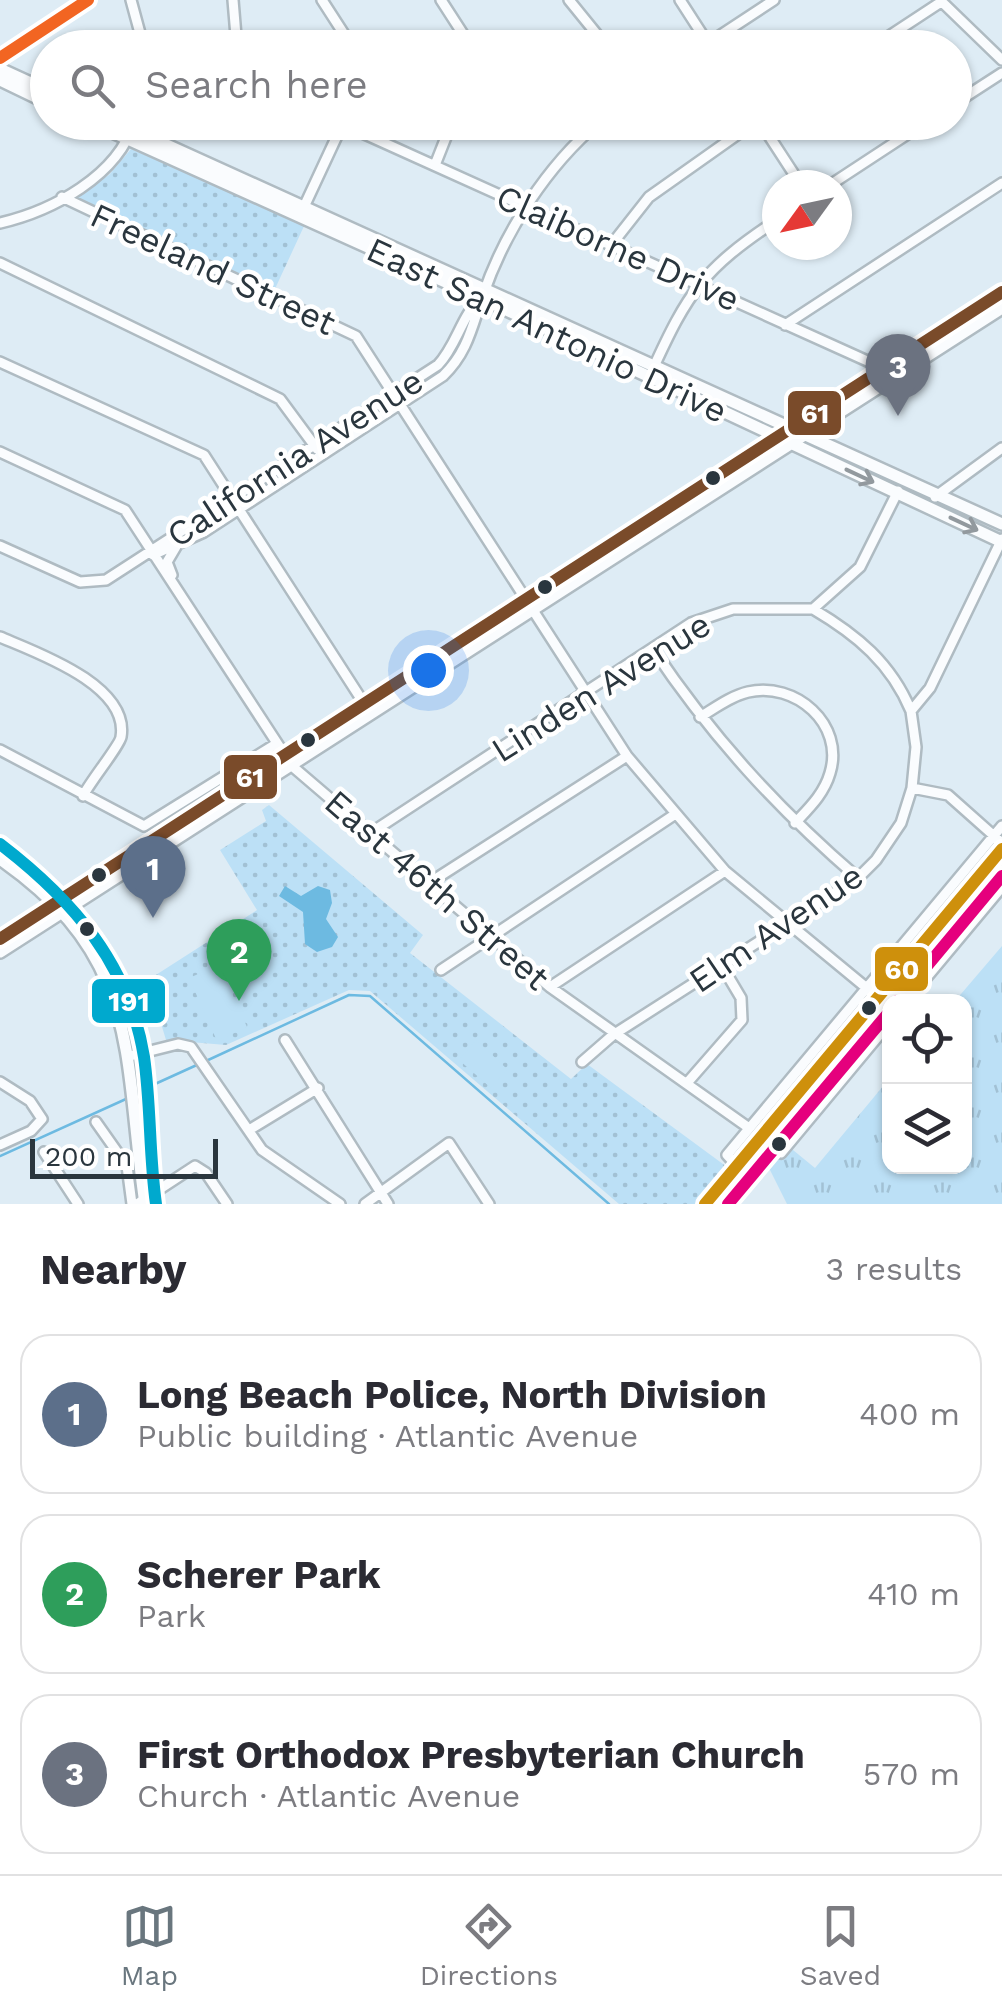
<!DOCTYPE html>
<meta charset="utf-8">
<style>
:root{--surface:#fff;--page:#f2f2f3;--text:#2b2b33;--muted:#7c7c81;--line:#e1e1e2;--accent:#69767e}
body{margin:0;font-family:"Work Sans",sans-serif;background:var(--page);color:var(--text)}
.controls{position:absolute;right:30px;bottom:30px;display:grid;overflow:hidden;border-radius:20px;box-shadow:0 2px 8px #0004}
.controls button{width:90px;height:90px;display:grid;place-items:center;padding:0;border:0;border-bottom:2px solid var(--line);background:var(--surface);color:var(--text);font:50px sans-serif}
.compass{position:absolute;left:762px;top:170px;width:90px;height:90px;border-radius:50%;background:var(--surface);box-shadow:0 2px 8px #0004;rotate:237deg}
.scale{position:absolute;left:30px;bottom:25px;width:188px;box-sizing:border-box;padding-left:10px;border:5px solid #2a363e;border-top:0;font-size:28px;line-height:35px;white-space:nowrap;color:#2a363e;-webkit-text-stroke:8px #fff;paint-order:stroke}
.you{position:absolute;left:428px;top:670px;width:35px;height:35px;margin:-25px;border:8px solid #fff;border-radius:50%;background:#1a73e8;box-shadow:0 0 0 15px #1a73e833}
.badge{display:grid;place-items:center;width:65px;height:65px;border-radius:50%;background:var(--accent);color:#fff;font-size:32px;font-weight:700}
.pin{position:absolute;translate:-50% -82px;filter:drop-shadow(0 2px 5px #0008)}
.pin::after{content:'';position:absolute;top:52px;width:35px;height:30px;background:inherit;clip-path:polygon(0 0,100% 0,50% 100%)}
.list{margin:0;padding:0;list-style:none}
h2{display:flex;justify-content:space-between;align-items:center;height:130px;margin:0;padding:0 40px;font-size:42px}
h2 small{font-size:32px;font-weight:400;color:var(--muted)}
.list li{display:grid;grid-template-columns:65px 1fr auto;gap:30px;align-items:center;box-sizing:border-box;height:160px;margin:0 20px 20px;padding:0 20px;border:2px solid var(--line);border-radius:30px}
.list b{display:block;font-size:38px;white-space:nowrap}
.list p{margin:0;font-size:32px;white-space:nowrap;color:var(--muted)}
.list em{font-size:32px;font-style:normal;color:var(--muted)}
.icon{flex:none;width:55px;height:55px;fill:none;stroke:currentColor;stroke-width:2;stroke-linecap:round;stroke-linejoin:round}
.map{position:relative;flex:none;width:1002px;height:1204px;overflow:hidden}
.search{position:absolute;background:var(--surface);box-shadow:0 2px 8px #0004;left:30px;right:30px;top:30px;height:110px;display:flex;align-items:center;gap:25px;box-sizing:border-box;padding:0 35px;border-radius:55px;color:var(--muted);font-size:38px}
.sheet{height:670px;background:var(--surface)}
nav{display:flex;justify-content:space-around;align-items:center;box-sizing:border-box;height:140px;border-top:2px solid var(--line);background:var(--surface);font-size:28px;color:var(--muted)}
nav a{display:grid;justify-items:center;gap:5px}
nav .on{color:var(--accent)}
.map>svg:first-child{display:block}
</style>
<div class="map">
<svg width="1002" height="1204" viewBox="0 0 1002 1204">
<defs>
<pattern id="grass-tufts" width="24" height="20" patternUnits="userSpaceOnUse" patternTransform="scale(2.5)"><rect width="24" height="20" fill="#bce0f6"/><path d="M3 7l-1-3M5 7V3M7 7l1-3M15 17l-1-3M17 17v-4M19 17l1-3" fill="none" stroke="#a2c1d4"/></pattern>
<pattern id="park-dots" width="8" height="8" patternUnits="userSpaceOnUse" patternTransform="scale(2.5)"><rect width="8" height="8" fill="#bce0f6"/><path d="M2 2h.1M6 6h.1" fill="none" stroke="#a2c1d4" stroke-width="1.8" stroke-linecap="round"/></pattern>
</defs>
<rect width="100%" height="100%" fill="#deecf5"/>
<path fill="url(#grass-tufts)" d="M1002,946V1204H787L765,1160L782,1141L815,1168L889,1079L890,1166H964V1002L955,1001Z"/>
<path fill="url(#park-dots)" d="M131,149L305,224L274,291L70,198L109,175Z
M269,805L423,935L410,953L571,1079L587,1064L727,1167L697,1204H619L370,991L349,990L226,1045L166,1040L148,980L257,910L220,850L266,821L262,810Z"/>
<path fill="#bce0f6" d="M219,965L247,1027L217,1041L189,978Z
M476,1040L507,1069L491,1088L459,1060Z"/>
<path fill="#6dbae1" d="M285,886L301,896L318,886L330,890L332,903L326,919L338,937L332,947L317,952L305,944L303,912L279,896Z"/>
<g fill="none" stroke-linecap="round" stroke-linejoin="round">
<path stroke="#6dbae1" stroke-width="2.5" d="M206,1061L349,995L370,996L609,1204
M155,1084L199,1064
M0,1156L126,1099"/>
<defs>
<path id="minor" d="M131,0L144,48
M233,0L237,48
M322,0L353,48
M441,0L472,48
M569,0L608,48
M680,0L709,45
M940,0L1002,60
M701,48L774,0
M871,48L941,2
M0,58L88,0
M954,104L1002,73
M338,122L885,369
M760,122L801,185
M435,165L452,122
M830,185L926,122
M62,197L356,336L627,756L725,871L880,999
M303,209L343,123
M0,223C52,211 118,176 134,122
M612,244L649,197L755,122
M0,263L280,399L317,449
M785,325L1002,183
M0,362L204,455L365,705
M652,371C688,292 703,269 777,220
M0,452L125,510L292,766L550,987L749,1128
M935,497L1002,448
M0,546L80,582L106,580L438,365C457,345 461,316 481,298
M153,555L204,532L443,376C468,352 472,326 483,295C505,231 547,166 599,122
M172,575L167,562L177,545
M813,609C857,635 891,663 911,711
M0,637C35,652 130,685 121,737C120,745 89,783 83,796
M653,649C712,737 778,809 858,878
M700,717C715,708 731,696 748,692C795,681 845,724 830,773C824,794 809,808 795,823
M0,750L144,826L276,744
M912,788L948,795L1002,843
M369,834L691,623L733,609H813L860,567L898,491
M426,885L627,756
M441,970L674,815
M550,987L725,871
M906,1002L1002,887
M285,1040L388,1204
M130,1056L178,1044L191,1047L262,1150L340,1204
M582,1062L613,1035L858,878L876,860L901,823L912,788L916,747L911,711L930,688L1002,539
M0,1082L30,1101L42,1119L31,1131L0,1145
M687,1083L742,1020L741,998L722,966
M96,1122L127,1166L132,1204
M249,1130L318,1088
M765,1146L781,1153L890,1022
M44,1152L78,1204
M739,1168L727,1155L1002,826
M137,1204L195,1166L206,1173L227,1204
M365,1204L449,1143L489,1204"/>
<path id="major" d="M0,69L48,91
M0,80L48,103
M90,122L481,298L1002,542
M116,122L1002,524
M0,844C75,898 132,964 144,1059C150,1107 148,1156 156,1204
M0,859C142,958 123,1053 145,1204
M0,939L1002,292
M0,952L1002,308
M705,1204L1002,849
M717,1204L1002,863"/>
</defs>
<use href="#minor" stroke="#afbbc2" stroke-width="14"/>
<use href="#major" stroke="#afbbc2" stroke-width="16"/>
<use href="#minor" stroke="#fafcfe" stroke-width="9"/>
<use href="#major" stroke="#fafcfe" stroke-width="11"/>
<defs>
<path id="bus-1" d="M0,939L1002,292"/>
<path id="bus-2" d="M705,1204L1002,849"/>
<path id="bus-3" d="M897,1002L1002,876
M728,1204L890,1011"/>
<path id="bus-4" d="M0,844C73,900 129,964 144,1057C151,1105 149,1155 156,1204"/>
<path id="bus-5" d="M0,58L88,0"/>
</defs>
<use href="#bus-1" stroke="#fff" stroke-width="20"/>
<use href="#bus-2" stroke="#fff" stroke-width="20"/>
<use href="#bus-3" stroke="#fff" stroke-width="20"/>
<use href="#bus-4" stroke="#fff" stroke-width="20"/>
<use href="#bus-5" stroke="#fff" stroke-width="20"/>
<use href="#bus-1" stroke="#7a4b2a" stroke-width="12"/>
<use href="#bus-2" stroke="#ce900c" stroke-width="12"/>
<use href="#bus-3" stroke="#e5007d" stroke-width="12"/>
<use href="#bus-4" stroke="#00a9ce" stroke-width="12"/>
<use href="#bus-5" stroke="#f26522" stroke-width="12"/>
</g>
<defs><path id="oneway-shaft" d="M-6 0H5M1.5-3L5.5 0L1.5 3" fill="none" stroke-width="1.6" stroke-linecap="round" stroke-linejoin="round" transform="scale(2.5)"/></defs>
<g stroke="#92999e">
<use href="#oneway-shaft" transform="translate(860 476) rotate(25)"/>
<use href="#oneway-shaft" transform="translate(964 524) rotate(25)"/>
</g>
<g fill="#2a363e" stroke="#fff" stroke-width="4">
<circle cx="713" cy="478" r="9"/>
<circle cx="545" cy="587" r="9"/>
<circle cx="308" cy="740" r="9"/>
<circle cx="99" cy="875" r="9"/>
<circle cx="87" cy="929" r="9"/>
<circle cx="869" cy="1008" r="9"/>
<circle cx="779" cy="1144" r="9"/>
</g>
<g text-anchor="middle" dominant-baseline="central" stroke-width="9" stroke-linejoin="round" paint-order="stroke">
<g font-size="35" fill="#2a363e" stroke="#fff">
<text transform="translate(618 248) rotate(24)">Claiborne Drive</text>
<text transform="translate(213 269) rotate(25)">Freeland Street</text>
<text transform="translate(547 330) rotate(25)">East San Antonio Drive</text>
<text transform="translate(295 458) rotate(-33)">California Avenue</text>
<text transform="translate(601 687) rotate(-32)">Linden Avenue</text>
<text transform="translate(437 890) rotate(41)">East 46th Street</text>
<text transform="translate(776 928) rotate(-34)">Elm Avenue</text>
</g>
</g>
<g stroke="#fff" stroke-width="4">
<rect x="786" y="389" width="57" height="48" rx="10" fill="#7a4b2a"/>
<rect x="222" y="753" width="57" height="48" rx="10" fill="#7a4b2a"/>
<rect x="873" y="945" width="57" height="48" rx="10" fill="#ce900c"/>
<rect x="90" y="977" width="77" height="48" rx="10" fill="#00a9ce"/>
</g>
<g font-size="28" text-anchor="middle" font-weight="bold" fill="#fff">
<text x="815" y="423">61</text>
<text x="250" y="787">61</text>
<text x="902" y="979">60</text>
<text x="129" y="1011">191</text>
</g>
</svg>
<div class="controls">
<button><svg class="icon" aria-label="locate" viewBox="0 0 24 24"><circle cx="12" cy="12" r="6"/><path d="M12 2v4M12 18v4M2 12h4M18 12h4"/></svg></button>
<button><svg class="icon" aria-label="layers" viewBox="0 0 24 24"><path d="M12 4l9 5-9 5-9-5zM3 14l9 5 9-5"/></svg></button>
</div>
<svg class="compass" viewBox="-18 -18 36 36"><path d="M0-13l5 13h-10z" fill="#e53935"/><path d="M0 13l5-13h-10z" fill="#7c7c81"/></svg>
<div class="scale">200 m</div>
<div class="you"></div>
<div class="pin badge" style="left:153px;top:918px;background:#5c6f8a">1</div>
<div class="pin badge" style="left:239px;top:1001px;background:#2e9e5b">2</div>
<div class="pin badge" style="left:898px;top:416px;background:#6b7280">3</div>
<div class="search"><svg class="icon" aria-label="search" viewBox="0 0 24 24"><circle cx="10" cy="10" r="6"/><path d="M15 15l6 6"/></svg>Search here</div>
</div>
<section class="sheet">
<h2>Nearby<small>3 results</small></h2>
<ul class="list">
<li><span class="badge" style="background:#5c6f8a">1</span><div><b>Long Beach Police, North Division</b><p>Public building · Atlantic Avenue</p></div><em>400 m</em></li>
<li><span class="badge" style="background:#2e9e5b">2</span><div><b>Scherer Park</b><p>Park</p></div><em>410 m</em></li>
<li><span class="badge" style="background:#6b7280">3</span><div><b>First Orthodox Presbyterian Church</b><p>Church · Atlantic Avenue</p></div><em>570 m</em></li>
</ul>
</section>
<nav>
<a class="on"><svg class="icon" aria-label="map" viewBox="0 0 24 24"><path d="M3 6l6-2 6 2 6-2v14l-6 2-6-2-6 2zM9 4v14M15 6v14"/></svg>Map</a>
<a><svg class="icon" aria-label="directions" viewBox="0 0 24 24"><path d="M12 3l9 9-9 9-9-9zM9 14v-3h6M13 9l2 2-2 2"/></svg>Directions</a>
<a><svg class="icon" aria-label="saved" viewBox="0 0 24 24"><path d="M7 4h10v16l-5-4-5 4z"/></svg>Saved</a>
</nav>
